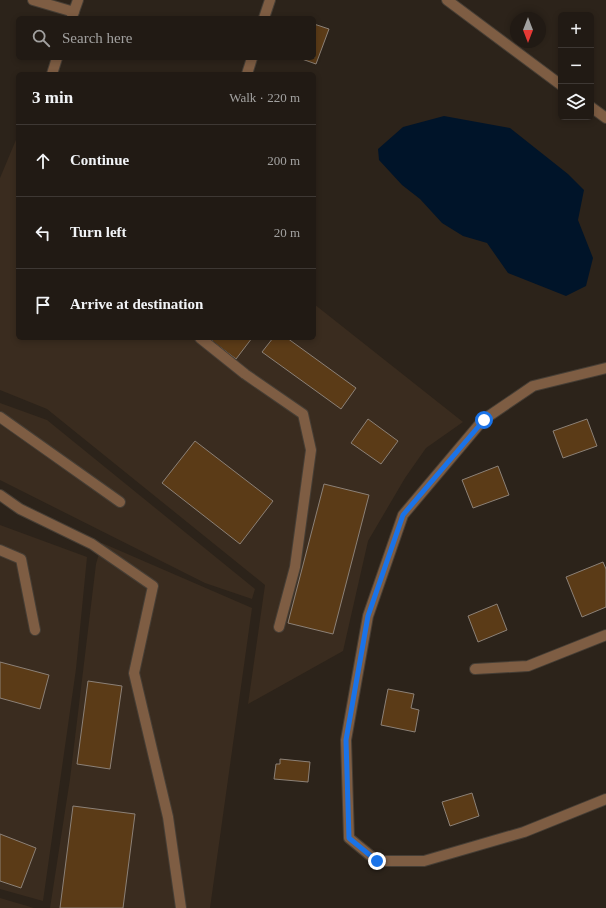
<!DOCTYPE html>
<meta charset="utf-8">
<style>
:root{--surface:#211a14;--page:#29231d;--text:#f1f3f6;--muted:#a2a1a0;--line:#3e3834}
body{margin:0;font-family:Georgia,serif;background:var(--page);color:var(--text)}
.controls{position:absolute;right:12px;top:12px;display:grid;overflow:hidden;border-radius:6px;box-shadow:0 2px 6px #0003}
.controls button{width:36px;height:36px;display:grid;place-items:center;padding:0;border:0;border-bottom:1px solid var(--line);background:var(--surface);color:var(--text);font:20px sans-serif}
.compass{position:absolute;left:510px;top:12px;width:36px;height:36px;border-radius:50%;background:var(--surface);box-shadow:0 2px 6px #0003;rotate:180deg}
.stop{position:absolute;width:12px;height:12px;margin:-9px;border:3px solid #1a73e8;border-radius:50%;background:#fff}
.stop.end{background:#1a73e8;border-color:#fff;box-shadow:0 1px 4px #0008}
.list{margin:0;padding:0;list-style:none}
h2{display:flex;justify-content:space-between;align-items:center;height:52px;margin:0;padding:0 16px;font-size:17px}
h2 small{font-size:13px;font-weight:400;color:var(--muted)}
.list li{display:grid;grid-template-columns:26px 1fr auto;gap:12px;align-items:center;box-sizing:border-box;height:72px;padding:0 16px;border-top:1px solid var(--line)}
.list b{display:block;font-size:15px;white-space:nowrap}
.list em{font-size:13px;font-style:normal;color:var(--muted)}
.icon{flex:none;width:22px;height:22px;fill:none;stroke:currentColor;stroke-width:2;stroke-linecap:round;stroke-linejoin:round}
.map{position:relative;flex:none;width:606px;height:908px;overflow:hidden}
.search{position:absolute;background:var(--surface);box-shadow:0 2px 6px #0003;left:16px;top:16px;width:300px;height:44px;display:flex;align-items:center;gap:10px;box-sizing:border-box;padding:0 14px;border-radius:6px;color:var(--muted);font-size:15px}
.panel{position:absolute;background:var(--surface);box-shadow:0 2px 6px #0003;left:16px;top:72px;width:300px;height:268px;border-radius:6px}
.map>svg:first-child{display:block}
</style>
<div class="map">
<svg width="606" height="908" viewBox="0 0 606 908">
<rect width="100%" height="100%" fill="#2c231a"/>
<path fill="#3a2c1f" d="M18,135V338H314V304L463,422L426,448L405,478L368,541L343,651L248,704L265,585L47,409L0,390V178Z
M0,403L47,420L255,589L252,599L205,583L0,480Z
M0,525L87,557L76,669L43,901L0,889Z
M102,543L252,608L210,908H50L70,779L96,564Z
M0,898L34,908H0Z"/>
<path fill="#001429" d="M444,116L510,128L568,174L584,190L578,220L593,258L586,286L566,296L508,273L487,243L463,236L442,223L420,199L402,185L379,160L378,149L403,127Z"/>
<path fill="#5b3b17" stroke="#8c8177" d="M314,24L329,29L316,64L299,58H314Z
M215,338H252L236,359L212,341Z
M273,338H287L356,388L341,409L262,352Z
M368,419L398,441L381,464L351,443Z
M587,419L597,446L563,458L553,431Z
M195,441L273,501L240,544L162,483Z
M498,466L509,495L473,508L462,480Z
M324,484L369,495L333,634L288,623Z
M603,562L606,569V607L582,617L566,577Z
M497,604L507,630L478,642L468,616Z
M0,662L49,675L40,709L0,698Z
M88,681L122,686L110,769L77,764Z
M388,689L414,694L411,708L419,710L415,732L381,725Z
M280,759L310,762L308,782L274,779L276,764H280Z
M472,793L479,816L450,826L442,802Z
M73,806L135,814L123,908H60Z
M0,834L36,848L21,888L0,881Z"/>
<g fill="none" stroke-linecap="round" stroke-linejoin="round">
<defs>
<path id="minor" d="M33,0L74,12
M447,0L561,85
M72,17L78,0
M264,18L270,0
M52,74L57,58
M247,74L252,58
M591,107L606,118
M200,338L245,374L303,414L311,450L295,567L279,627
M606,368L533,386L483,420L403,515L368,616L346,740L349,838L377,861H424L524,832L606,799
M0,417L120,502
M0,495L20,509L92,544L153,586L134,673L168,817L181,908
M0,550L21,559L35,630
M475,669L528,666L606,635"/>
</defs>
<use href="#minor" stroke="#463e35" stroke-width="12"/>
<use href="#minor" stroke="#7e5d43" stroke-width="10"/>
</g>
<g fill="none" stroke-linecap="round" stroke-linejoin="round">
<path stroke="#1a73e8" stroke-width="5" d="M377,861L349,838L346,740L368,616L403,515L484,420"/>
</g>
</svg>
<div class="controls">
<button>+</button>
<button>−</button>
<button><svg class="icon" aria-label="layers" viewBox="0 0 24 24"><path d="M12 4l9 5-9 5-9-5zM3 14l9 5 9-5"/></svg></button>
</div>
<svg class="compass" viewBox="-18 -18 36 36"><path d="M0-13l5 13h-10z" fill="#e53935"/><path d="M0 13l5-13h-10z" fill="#a2a1a0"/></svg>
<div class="stop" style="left:484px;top:420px"></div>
<div class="stop end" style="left:377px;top:861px"></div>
<div class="search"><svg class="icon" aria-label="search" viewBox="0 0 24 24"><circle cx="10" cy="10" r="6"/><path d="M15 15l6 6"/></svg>Search here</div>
<section class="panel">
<h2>3 min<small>Walk · 220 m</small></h2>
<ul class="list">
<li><svg class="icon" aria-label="ahead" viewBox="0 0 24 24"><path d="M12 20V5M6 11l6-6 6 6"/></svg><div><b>Continue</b></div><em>200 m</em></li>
<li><svg class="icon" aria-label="left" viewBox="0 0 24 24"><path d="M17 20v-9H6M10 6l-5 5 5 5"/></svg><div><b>Turn left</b></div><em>20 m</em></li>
<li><svg class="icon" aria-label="arrive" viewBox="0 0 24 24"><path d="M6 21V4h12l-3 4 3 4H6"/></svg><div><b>Arrive at destination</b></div></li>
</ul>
</section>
</div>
